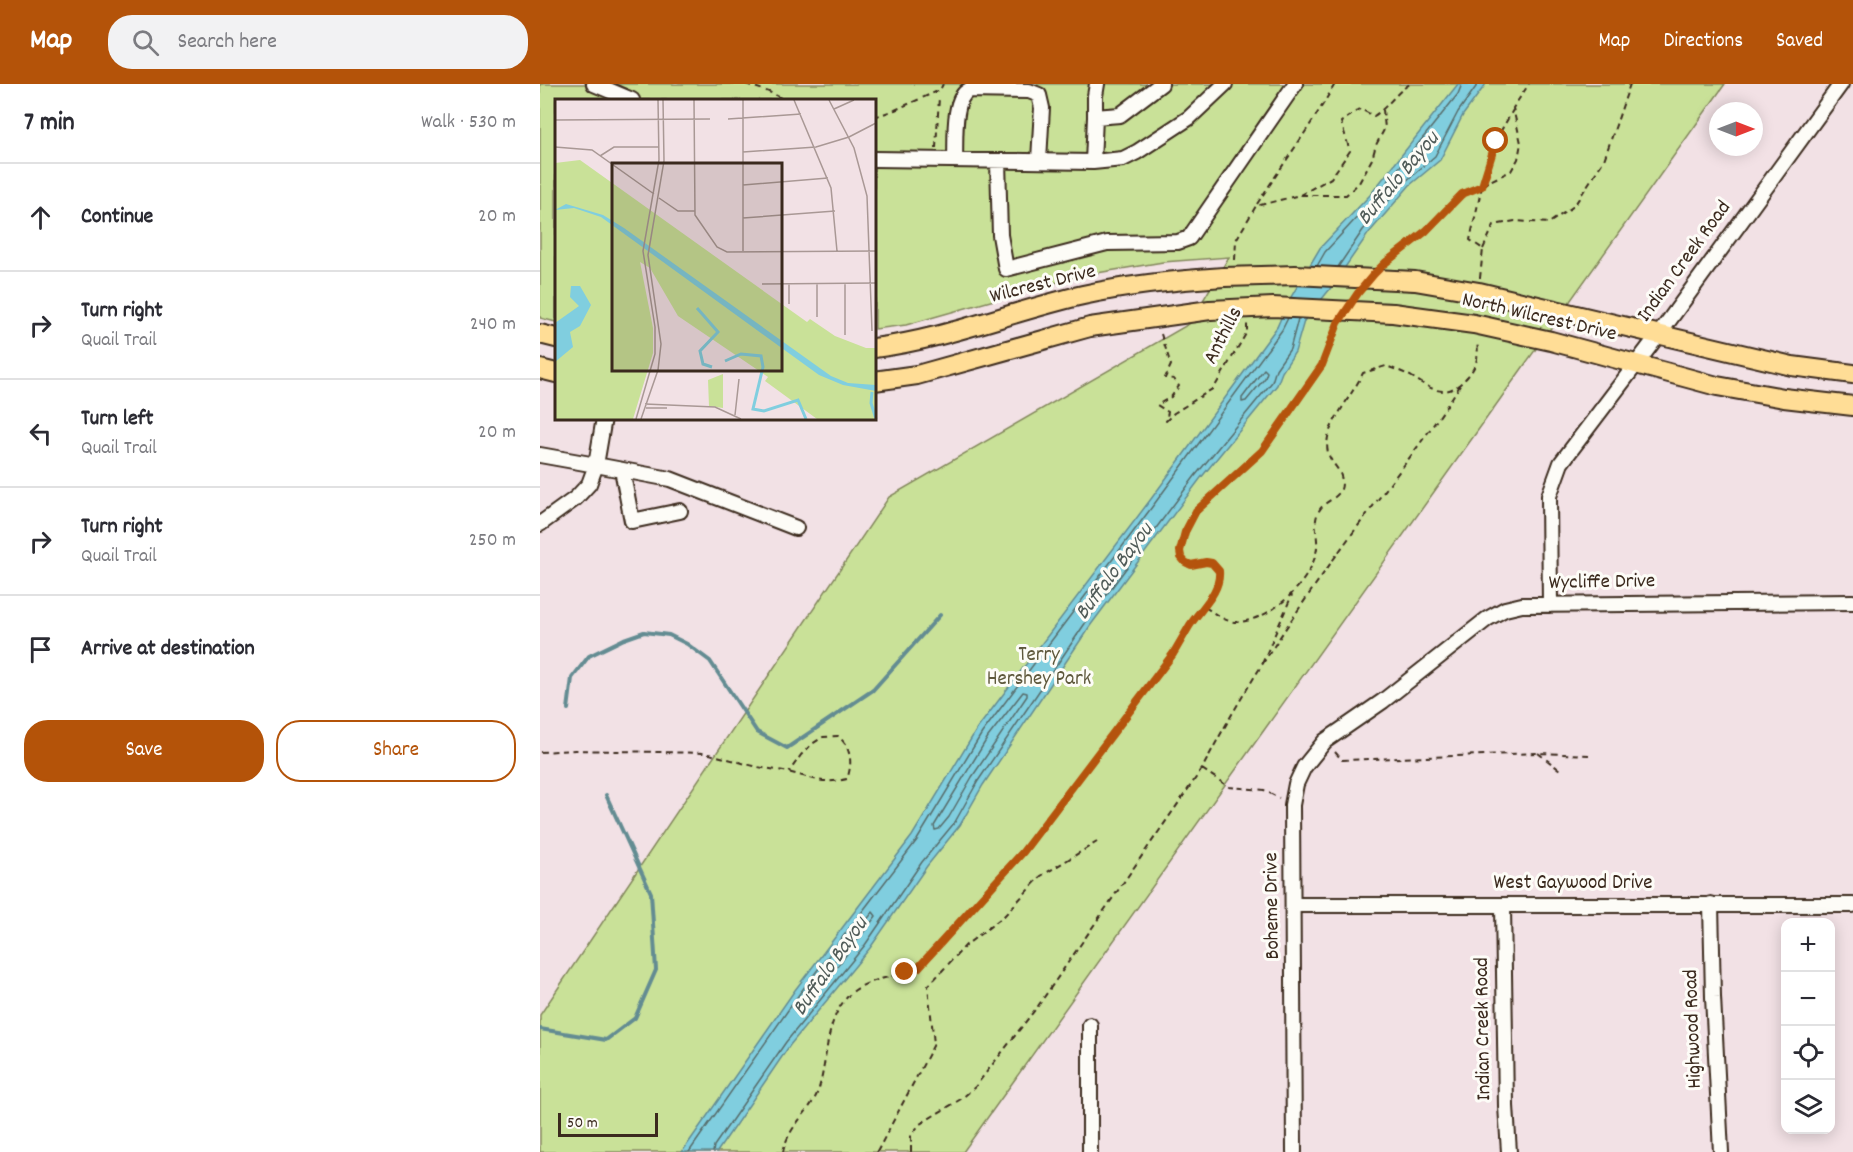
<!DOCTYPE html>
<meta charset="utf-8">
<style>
:root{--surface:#fff;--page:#f2f2f3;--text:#2b2b33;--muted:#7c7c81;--line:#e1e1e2;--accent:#b45309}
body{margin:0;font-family:Dekko,sans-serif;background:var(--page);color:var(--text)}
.controls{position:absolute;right:18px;bottom:18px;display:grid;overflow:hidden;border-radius:12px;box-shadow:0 3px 15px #0003}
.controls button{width:54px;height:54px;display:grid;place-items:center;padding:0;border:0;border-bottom:2px solid var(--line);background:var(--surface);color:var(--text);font:30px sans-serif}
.compass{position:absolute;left:1169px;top:18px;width:54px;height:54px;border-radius:50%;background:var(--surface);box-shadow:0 3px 15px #0003;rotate:90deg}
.scale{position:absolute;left:18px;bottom:15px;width:100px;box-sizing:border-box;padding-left:6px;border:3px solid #3b2a1e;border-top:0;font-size:16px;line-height:21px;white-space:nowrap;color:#3b2a1e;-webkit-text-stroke:4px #fdfcf7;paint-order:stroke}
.stop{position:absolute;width:18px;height:18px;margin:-14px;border:4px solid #b45309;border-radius:50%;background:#fff}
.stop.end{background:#b45309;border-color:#fff;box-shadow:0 2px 6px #0008}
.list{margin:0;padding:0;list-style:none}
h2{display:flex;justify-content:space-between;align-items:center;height:78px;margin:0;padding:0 24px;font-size:26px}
h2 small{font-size:20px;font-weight:400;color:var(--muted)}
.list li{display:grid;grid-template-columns:39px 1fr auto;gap:18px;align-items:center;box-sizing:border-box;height:108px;padding:0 24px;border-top:2px solid var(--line)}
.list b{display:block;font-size:22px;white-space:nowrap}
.list p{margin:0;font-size:20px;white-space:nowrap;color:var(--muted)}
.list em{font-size:20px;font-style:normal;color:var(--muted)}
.actions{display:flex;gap:12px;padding:18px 24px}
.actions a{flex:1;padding:14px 0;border:2px solid var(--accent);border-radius:24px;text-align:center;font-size:21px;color:var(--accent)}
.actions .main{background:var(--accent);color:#fff}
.icon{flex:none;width:33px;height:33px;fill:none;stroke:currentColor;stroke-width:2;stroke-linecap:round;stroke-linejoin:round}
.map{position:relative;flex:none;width:1313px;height:1068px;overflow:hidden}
header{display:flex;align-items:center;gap:36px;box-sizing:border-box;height:84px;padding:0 30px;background:var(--accent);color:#fff}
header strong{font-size:28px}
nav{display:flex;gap:33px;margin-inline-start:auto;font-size:21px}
.search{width:420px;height:54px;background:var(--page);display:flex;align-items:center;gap:15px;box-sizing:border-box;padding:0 21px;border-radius:24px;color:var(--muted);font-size:22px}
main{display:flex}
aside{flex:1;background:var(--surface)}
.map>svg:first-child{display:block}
</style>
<header>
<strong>Map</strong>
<div class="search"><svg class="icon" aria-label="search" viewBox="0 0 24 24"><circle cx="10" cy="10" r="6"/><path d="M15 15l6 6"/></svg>Search here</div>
<nav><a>Map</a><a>Directions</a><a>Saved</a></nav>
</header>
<main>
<aside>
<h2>7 min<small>Walk · 530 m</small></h2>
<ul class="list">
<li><svg class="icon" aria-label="ahead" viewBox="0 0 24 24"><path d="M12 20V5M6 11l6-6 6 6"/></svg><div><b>Continue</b></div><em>20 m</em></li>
<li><svg class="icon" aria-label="right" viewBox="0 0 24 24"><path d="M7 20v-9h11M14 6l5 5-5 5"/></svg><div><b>Turn right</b><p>Quail Trail</p></div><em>240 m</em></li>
<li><svg class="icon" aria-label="left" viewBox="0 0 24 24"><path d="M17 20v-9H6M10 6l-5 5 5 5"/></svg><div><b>Turn left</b><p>Quail Trail</p></div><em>20 m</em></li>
<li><svg class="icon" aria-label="right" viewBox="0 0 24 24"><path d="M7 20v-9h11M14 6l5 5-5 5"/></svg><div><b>Turn right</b><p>Quail Trail</p></div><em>250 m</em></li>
<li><svg class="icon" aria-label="arrive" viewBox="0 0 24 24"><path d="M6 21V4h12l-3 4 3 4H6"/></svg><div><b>Arrive at destination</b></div></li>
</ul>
<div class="actions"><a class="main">Save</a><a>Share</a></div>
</aside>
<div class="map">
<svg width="1313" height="1068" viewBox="0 0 1313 1068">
<rect width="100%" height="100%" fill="#f2e1e5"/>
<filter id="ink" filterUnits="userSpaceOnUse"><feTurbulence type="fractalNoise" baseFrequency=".0167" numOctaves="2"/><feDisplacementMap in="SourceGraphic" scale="12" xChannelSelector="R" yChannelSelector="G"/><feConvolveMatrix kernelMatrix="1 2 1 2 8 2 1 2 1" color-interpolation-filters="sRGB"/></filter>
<g filter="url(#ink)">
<path fill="#c9e198" stroke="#82865b" stroke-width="1.5" d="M0,0H1185L423,1068H0V931L349,413L649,240L689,173L623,178L539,192L366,241L335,245L334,16H16V238L0,234Z"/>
<path fill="#80cedf" stroke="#648c92" stroke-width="1.5" d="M918,0H946L923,31L900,76L870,101L828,150L790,205L764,237L755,268L742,288L737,301L660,395L550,542L443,701L420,741L387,782L330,864L250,961L177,1068H142L255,906L372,752L437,645L611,415L737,243L748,218L780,164L830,111Z"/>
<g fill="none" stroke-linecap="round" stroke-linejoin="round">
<path stroke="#576c6b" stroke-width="1.5" d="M777,182L785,168L834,115L918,10L922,0
M798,183L823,146L866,97L895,72L918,28L938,0
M724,285L727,288L725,294L706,317L702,318V314Z
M483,608L487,609V612L432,693L409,733L399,745L395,746L394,742L448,653Z
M333,828L336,832L296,884L292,885V880Z
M149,1068L260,909L377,756L442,649L615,419L742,246L748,234
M173,1068L174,1062L246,958L325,861L382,778L415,738L438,697L546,538L655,392L732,298L736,285L750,265L758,235"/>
<path stroke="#648c92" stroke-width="4" d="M28,625L32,594L49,572L84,555L104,548L129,551L147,560L170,577L217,648L247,664L333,606L400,531
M0,945L66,956L95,934L116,886L111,809L66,711"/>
<defs>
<path id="minor" d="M54,0L92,16
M555,33V12L557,0
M334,75L553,78L583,75L597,68L649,34L685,0
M415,75C416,57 412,14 429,6L489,7L499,11L502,24L499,76
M458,77L460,151L466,185L567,159L638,158L649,154L755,0
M553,78L555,33L580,31L621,0
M0,371L56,381L64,334
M82,386L92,437L140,427
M0,440L36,414L49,400L56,381L130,395L256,444
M1010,521L1009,412L1021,379L1125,242L1301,0
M1171,820L1173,913L1181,1068
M754,821H1313
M963,822L966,1022L969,1068
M550,941V1068
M754,1068L752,721L756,700L764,683L785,657L843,617L947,535L965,525L982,521L1313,518"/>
<path id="major" d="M875,197L939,208L1252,282L1313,290
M853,229L934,240L1011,257L1177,302L1244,314L1313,322
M0,250L16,254
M334,264C406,255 473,227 543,211C589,201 637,196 684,193
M0,285L16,289
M334,297L377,291L550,243L670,226"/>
</defs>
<use href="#minor" stroke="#3b2a1e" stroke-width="18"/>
<use href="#major" stroke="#3b2a1e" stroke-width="22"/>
<path stroke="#3b2a1e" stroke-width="2" stroke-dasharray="6 4.5" stroke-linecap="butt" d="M206,0L229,8L245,16
M334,33L355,26L400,6L403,0
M396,64L399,13
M761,111H806L819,99L832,75L836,61L845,44L843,26
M717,120C743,80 771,42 795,0
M943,165L954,141L975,137L1009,139L1034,122L1064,76L1090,0
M695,176L696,156L716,122L760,111L791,94L810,67L801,38L820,25L834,32C848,23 856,8 870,0
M845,179L886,147L922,110L971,87L978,75L981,59L973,24L989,0
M940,194L943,165L930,156L942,102L955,57L973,26
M621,250L631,281L625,294L634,295L639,302L631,313L617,321L628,328L626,337L634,329L674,304L707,248V240
M665,523C674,529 686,539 698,538C731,536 769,500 776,469C780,456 772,441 778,429C783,415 802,416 802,399C802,380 783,380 788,353C792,335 814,308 823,289L846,282C854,285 864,288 872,293C894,307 907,316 928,292C937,282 939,271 937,258
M722,580L752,511
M0,668L35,666L163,669C181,672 197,678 214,682C224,685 236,685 247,688C272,693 279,701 307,695C313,679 311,663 298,652L283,653L272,660L261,671L249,688
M795,668L802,676L998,669L1049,671
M998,669L1020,686
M662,685L689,703L724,706L739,714
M243,1068C249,1039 272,1028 279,1004C289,971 284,930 315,906C332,894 357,893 376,884C381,882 385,876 389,872L483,768L633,570C639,560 644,551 650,541C661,524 681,508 679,487L672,479L666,478L651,481L645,478L641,473L640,467L650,438L665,418L722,367L782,281L797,243
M337,1068L394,960L388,902L426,861L464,832L501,792L557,758
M371,1068V1051L380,1040L421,1015L435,1003L498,922L662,685C702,607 752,533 803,462C843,408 885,356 921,300"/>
<use href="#minor" stroke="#fdfcf7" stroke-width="14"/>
<use href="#major" stroke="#ffdd96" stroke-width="18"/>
<defs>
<path id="major-bridge" d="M684,193L755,191L875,197
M670,226L733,223L853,229"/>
</defs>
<use href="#major-bridge" stroke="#3b2a1e" stroke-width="22" stroke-linecap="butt"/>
<use href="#major-bridge" stroke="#ffdd96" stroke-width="18"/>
</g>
</g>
<g fill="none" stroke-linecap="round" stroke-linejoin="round" filter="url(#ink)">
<path stroke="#b45309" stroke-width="8" d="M365,888L378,884L483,768L633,570C639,560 644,551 650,541C661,524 681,508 679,487L672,479L666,478L651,481L645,478L641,473L640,467L645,448L656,427L722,367L782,281L798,239L818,209L834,190L845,179L886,147L922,110L942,102L956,57"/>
</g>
<g text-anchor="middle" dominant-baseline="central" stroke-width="6" stroke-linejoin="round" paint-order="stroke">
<g font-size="21" fill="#3b2a1e" stroke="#fdfcf7">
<text transform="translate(1145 178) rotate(-54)">Indian Creek Road</text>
<text transform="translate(503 201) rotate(-14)">Wilcrest Drive</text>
<text transform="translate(999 234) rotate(13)">North Wilcrest Drive</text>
<text transform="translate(684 252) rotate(-63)">Anthills</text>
<text transform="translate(1062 499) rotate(-1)">Wycliffe Drive</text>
<text x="1033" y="800">West Gaywood Drive</text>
<text transform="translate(733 822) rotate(-91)">Boheme Drive</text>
<text transform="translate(944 945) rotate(-91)">Indian Creek Road</text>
<text transform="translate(1154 945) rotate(-92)">Highwood Road</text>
</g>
<g font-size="21" fill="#5e583c" stroke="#fdfcf7">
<text x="499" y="572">Terry<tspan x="499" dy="24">Hershey Park</tspan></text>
</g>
<g font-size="22" font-style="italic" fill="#505b58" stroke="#fdfcf7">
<text transform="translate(859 95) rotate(-50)">Buffalo Bayou</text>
<text transform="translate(575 488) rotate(-53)">Buffalo Bayou</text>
<text transform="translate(291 883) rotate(-55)">Buffalo Bayou</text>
</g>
</g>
<g transform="translate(15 15)">
<rect width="321" height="321" fill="#f2e1e5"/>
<path d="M25,61L252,223L255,220L280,237L311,249H321V320H262L210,282L213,278L123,217L95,169L85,163L98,229V254L78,320H0V64ZM168,275V309L154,307L153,281Z" fill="#c9e198"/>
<path d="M11,105L48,116L69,129L276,277L293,284L321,286V292L288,286L264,276L46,118L19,109L0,111ZM16,187H25L36,206L25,227L15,233L18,248L0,263V224L24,207L15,198Z" fill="#80cedf"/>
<path fill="none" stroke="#80cedf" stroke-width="3" d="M142,209L163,233L145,252L148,265L157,268M170,262L186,255L206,257L208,268L198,310L209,312L243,301L251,320M317,293L316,304L321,320"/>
<path fill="none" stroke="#a99895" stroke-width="1.5" d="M139,1L140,116L162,148L172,153L321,152M188,1V152M239,1L276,89L282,152M274,1L299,49L312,97L317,232M279,10L299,1M173,20L246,15M0,21L155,20M0,48L37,51L99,95M188,53L261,48L294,38L321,24M45,57L59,48H104M188,86L273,79M104,99L123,112H140M188,119L280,112M290,184V236M207,185L321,184M234,185V205M262,185V218M90,305L160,308L186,320M91,309H112M180,316L184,280M81,320L100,255V228L88,152L104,61L103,1M86,320L103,271L106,245L93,156L109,62L108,1"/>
<path fill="#3b2a1e" fill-opacity="0.15" stroke="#3b2a1e" stroke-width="3" d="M57,64H227V272H57Z"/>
<rect width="321" height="321" fill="none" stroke="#3b2a1e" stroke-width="3"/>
</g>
</svg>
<div class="controls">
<button>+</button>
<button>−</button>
<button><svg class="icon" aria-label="locate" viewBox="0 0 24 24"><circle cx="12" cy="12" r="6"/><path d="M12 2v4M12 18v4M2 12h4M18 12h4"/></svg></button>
<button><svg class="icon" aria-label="layers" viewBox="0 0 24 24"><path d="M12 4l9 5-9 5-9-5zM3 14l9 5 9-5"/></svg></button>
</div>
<svg class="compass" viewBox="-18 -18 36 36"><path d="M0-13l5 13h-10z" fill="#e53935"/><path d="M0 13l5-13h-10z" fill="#7c7c81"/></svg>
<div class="scale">50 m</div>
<div class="stop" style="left:956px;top:57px"></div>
<div class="stop end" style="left:365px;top:888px"></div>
</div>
</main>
